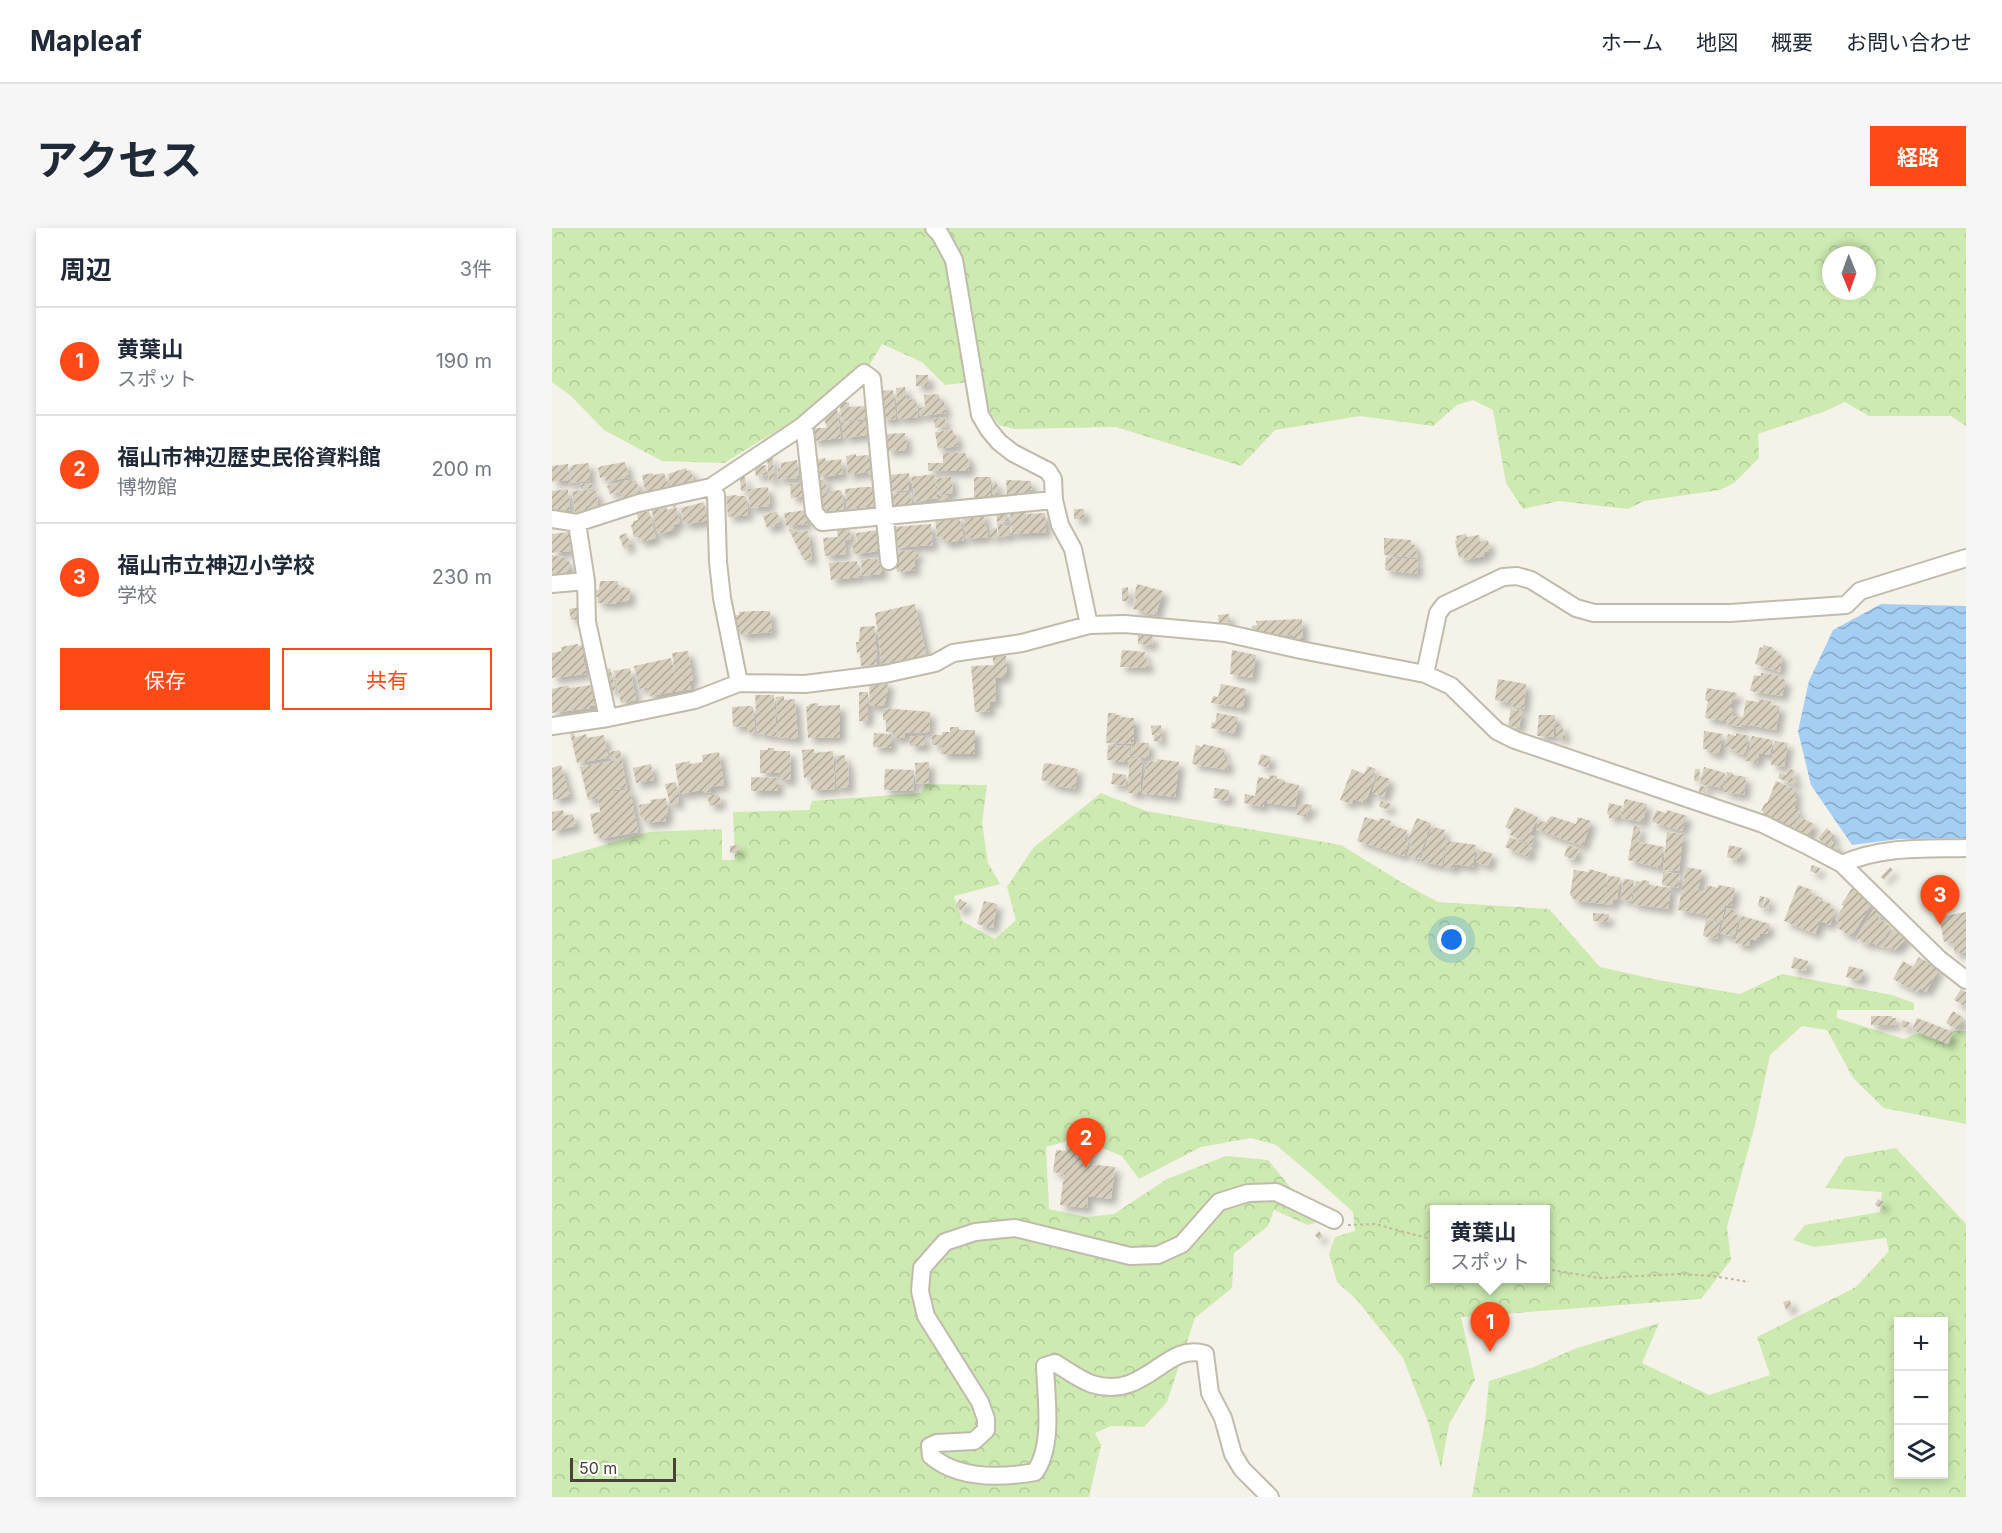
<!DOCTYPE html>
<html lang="ja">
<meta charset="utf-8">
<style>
:root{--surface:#fff;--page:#f6f6f7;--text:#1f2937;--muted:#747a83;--line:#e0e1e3;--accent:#ff4917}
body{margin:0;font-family:Inter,"Noto Sans JP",sans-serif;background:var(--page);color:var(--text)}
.controls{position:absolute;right:18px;bottom:18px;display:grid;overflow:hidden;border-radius:0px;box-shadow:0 3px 9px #0003}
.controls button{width:54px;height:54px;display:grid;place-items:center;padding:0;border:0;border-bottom:2px solid var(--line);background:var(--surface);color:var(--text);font:30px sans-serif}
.compass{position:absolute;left:1270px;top:18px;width:54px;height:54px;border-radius:50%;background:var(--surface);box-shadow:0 3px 9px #0003;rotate:179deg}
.scale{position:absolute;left:18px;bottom:15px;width:106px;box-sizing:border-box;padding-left:6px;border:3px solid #494337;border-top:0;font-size:16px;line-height:21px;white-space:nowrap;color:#494337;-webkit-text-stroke:4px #fff;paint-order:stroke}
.you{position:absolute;left:900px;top:712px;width:21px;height:21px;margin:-15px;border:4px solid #fff;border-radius:50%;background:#1a73e8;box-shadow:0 0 0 9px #1a73e833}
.badge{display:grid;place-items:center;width:39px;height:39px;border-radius:50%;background:var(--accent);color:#fff;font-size:20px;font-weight:700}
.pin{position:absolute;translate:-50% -50px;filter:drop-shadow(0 2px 3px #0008)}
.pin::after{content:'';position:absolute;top:32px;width:21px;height:18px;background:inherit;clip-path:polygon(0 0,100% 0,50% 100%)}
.popup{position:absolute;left:878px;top:977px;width:120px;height:78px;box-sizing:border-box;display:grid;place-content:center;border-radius:0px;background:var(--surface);filter:drop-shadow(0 2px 4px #0005);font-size:20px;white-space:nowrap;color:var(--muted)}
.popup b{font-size:22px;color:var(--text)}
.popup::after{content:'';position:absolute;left:50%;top:100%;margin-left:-12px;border:12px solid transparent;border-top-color:var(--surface)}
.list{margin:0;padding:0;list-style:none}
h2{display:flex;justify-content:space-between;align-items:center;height:78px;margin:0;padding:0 24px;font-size:26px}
h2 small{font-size:20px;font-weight:400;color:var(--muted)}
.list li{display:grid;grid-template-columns:39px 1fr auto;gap:18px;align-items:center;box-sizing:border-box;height:108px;padding:0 24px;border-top:2px solid var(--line)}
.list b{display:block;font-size:22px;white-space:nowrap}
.list p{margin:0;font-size:20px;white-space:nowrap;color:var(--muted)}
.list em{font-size:20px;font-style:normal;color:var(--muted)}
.actions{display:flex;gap:12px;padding:18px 24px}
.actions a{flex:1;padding:14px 0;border:2px solid var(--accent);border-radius:0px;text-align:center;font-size:21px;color:var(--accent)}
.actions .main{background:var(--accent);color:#fff}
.icon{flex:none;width:33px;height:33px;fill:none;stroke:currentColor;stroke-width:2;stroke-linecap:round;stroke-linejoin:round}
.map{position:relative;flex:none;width:1414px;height:1269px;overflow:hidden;border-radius:0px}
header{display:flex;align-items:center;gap:36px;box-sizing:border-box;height:84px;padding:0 30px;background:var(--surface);border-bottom:2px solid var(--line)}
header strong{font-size:28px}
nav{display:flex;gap:33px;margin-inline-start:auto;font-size:21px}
.intro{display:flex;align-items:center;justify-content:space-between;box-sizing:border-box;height:144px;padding:0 36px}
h1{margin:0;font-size:42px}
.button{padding:15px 27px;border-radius:0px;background:var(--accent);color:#fff;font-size:21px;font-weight:700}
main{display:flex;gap:36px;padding:0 36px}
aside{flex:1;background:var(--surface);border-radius:0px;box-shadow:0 3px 9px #0003}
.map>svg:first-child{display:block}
</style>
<header>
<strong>Mapleaf</strong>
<nav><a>ホーム</a><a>地図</a><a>概要</a><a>お問い合わせ</a></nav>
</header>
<div class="intro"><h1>アクセス</h1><a class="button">経路</a></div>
<main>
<aside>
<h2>周辺<small>3件</small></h2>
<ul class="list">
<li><span class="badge">1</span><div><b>黄葉山</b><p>スポット</p></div><em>190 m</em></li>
<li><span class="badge">2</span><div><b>福山市神辺歴史民俗資料館</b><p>博物館</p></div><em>200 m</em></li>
<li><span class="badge">3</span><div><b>福山市立神辺小学校</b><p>学校</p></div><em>230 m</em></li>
</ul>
<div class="actions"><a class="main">保存</a><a>共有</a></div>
</aside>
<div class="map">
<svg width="1414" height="1269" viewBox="0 0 1414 1269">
<defs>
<pattern id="forest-crowns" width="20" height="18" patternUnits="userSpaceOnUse" patternTransform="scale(1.5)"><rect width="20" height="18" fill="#cdeab1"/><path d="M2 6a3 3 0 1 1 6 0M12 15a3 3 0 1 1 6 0" fill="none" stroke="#b2ca99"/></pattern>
<pattern id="water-waves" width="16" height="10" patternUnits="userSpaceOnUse" patternTransform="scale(1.5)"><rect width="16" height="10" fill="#a5cef3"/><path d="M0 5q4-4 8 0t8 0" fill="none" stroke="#88a9c6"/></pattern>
<pattern id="building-hatch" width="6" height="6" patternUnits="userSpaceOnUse" patternTransform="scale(1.5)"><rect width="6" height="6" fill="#d7cfbe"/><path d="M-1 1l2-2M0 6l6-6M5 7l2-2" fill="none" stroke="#b0aa9b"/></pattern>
<filter id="shadow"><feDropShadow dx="5.5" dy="5.5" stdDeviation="3" flood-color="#0004"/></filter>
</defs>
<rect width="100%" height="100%" fill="#f5f2e9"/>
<path fill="url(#forest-crowns)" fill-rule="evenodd" d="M0,0H378L399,33L418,154L393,157L370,134L330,116L318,136L244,191L172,235L110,233L52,202L19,168L0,154Z
M389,0H1414V198L1399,188H1317L1293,174L1271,184L1206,206L1207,230L1182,255L1168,262L1092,273L1076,281L1007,273L971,281L954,255L941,182L921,172L905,177L881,198L808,188L723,202L689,238L564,199L462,201L447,197L434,178ZM1279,27H1315V63H1279Z
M373,556L435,557L430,595L436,635L448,656L402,668L410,693L443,711L464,692L455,659L481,620L549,565L594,583L789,617L849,654L886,674L997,681L1048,739L1106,752L1188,766L1230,746L1340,767L1362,775V782H1285V790L1352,811L1372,802L1414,803V896L1332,880L1301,850L1275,802L1250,798L1218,827L1203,897L1175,999L1179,1032L1149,1071L909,1089L923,1152L897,1196L889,1240L876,1194L851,1130L805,1072L785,1054L777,1026L783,1009L803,1003L801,984L761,948L724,917L699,910L649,919L587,951L570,928L526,910L494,919L497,981L535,989L562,986L615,951L674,928L716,932L767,994L756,997L722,982L716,998L682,1025L680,1060L643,1090L615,1174L592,1199L559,1198L543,1205L549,1217L537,1269H0V632L97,604L170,601V632H183L181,584L257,582L260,573L369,565ZM882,982H994V1050H882Z
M1344,920L1414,996V1269H920L933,1194L937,1153L982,1139L1022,1121L1107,1095L1090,1135L1157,1167L1218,1147L1205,1109L1304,1059L1337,1023L1334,1010L1262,1019L1241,1012L1253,997L1328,984L1330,964L1273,960L1293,929ZM1346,1094H1392V1246H1346Z"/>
<path fill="url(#water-waves)" d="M1329,376L1414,378V610L1347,611L1300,617L1259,557L1246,503L1257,453L1281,402Z"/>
<path fill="url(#building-hatch)" filter="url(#shadow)" d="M364,147H376L377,158H364Z
M353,159L355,172L364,171L366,189L346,191L344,160Z
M341,162L344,191L332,192V190H329L327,163Z
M387,166L388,174H392L394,185L367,188V180L373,179L372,167Z
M297,174V179L314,178L315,191L289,194L288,175Z
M285,180L289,210L261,213L259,200H275L271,187L278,181Z
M393,189L394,198L383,200L382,191Z
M314,193L315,207L292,210L290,195Z
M400,202L407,213H405L406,218L386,221L383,204Z
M353,205L355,222L335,223L333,206Z
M391,225H413L418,235L416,243H376V235H391Z
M304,226V228L317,227L321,246L316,247V244L296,247L294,228Z
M215,229H221L222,253H217Z
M273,230L274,233L289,231L291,246L266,250L264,232Z
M245,232L247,250L225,251L226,241L229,240V235Z
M73,234L77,249L54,254L53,249L48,250L46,240L50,238Z
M37,235L38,253L19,255L18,239H20V237Z
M16,236L18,256H15V252L0,254V238Z
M214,237L215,247L204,248L202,239Z
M134,240L135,243L139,242L142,255L119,261L116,246Z
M101,245V247L112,245L117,261L94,267L90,247Z
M357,245V262L338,263L337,247Z
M382,246L385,267L383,268L386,270L363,274L359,249Z
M399,248L401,265L386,267L384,251Z
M188,249H193L195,263H189Z
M425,249H439V271L422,272V250Z
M75,252L76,254L84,252L89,267L72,273L67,263L58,266L55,258Z
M274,252L275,266L279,265V263L288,262L290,264L292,281L269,284L265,253Z
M454,252L479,253L480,262H477V266L455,267Z
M445,254L446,267H441L440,255Z
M40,255L41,260L29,261L28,256Z
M251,255L253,268L239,270L238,256Z
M216,259L218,278L198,280L196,261Z
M312,259H321L324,278L295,281L293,261Z
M16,261L18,282L0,285V263Z
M35,262L36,264L45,263L46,283L23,285L20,263Z
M359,264L360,278L340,281L338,266Z
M185,267V268H194L196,287L176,289L174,268Z
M395,267L396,275H388L387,268Z
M123,274L128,295L121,297L122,302L106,306L99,280L114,278L115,282L121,280L120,275Z
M152,274L156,291L150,294L132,296L129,280Z
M522,281H532V291H522Z
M254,282L256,296L234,298L232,285Z
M474,282L475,300V286L493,285L494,304L460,306L458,283Z
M97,283L104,310L89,314L88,309H82L79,297L81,296V293L86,292L85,286Z
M455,283L456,293L445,294L444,284Z
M222,284H225L228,293L226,294L227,297L215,300L211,288Z
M426,284H431L436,309L414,311L411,287L425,285L426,294Z
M407,287L412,312L392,315L391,309L385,310L383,290L389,289V292Z
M450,294L451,299L458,298L459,307L447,309L445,295Z
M379,296L381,317L341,320L340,299Z
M297,299L299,311L292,312L294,326L273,328L271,310L286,309L285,301Z
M445,300V310H438V301Z
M243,301L244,304L256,303L260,331L252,332L237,302Z
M326,302L329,323L301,326V315L305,314L304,305Z
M17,304L19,323L0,325V306Z
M74,305L79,318L72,321L67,308Z
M914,306L915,309L927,307L928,314L936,312L938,323L932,324L933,328L913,332L912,328L907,330L903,313L905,312L904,308Z
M832,310L859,312V317H863L866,330L832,327Z
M361,322L362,324H367L366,329L362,330L363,342L345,344L342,324Z
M0,327L12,329V333H17V349H0Z
M834,329L866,332L865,346L833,342Z
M325,330L326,333L329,332L330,346L310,348L309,332Z
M305,333V340H308L309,349L279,352L277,335Z
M48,353H66V359L78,360L77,374L65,373V376L46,375V369H42V362H47Z
M585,356L611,363L604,387L581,381L584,370L582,369Z
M576,359L577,373H570V360Z
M363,376L375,430L330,439L323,385Z
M27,379L29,391L19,392L17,381Z
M204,383H218L220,404L189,407L188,400L180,401L178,388L187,387V384Z
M677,386L678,394L667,395L666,387Z
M750,391L751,412L742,413L741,407L712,408L701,406L700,398L705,397L704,393Z
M323,398L325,437L309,438L308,424L305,425L304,414H307L308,399Z
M586,407L601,408L600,417L586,416Z
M26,416V418L34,416L36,428L31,429L34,446L0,450V425L10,423L9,419Z
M1212,417L1222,420L1221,422L1225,423L1224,426L1230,428L1228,444L1203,436L1208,419L1211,420Z
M570,422L593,424L592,432L597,433L596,440L568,439Z
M680,422L704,427L700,450L678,446Z
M136,423L141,452L137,453L139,461L97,468L96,459L87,461L82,438L119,430L124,451L120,425Z
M440,428H454L455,441L452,449L443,450L444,473L437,474L438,483L423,484L419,438L442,437Z
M58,440L64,462L58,463L52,442Z
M78,440L84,472L69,475L62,443Z
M1209,445L1226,447V450L1234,452L1230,468L1198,463L1202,447L1209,448Z
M946,451L974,456L972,481L959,478V475L943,472Z
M335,453L336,460L332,478H318L317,454Z
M669,456L694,461L691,480L659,475L661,468L666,469Z
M16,457L17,460L40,457L44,477L38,478V480L0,485V461Z
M1155,460L1185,465L1184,472L1180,471L1179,476L1178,480L1181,481L1180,488L1191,489L1194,472L1206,474L1207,471L1219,473L1218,477L1228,478L1224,502L1190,496L1189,499L1174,496V493L1153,490L1156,473L1153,472Z
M307,464H316V493H307Z
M203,467H222L225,509L205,505Z
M232,468V472L243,471L246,511L226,509L224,469Z
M266,475V478L288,477V509L256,510L254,478H257V476Z
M199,478L201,479L203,505L195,504V498L181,499L180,479Z
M331,480L378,484L377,504L353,505V510H341V504H334V492H331Z
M959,481L970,483L967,500L956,498Z
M556,485H564V487H568V489L582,490V512H579V516L554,515Z
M665,485L686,489L683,506L659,500L660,494L663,495Z
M987,487H1003L1001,509L985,508Z
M1004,496H1009L1014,510H1004Z
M609,497V506L600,507L599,498Z
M398,499H407V502H423V526H389L390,517H380V507H390V504H398Z
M1152,503L1171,506L1167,526L1155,524L1156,521H1151Z
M22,504L23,510L34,506L35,510L52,507L56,530L25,535L18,505Z
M322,505L339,506V520L321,519Z
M1184,505L1197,508L1193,527L1182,524L1183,522L1173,519L1176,506L1184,508Z
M602,507H610L609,513H602Z
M358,508H373V518H358Z
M1200,508L1221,512L1218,527L1207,525L1205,535L1194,533Z
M1223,513L1236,515L1232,539L1219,537Z
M580,514L597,515L596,530L579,528Z
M651,516L673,521L671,530L677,532L675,542L640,536L644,517L650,519Z
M556,517L578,518L577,530L590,531L588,566L576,565L577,534L555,532Z
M216,520H222V523H238L239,552H228V545H208V522H216Z
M262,521V525L281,523L283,561L259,562V549L252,550L250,522Z
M68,522L75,560L62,562V564L78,561L86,604L48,611L46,605L42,606L38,586L48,584L46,570L36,572L28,539L65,532L64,530L58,531L57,524Z
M167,524L172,557L158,559L159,564L152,565L151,563H144L128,566L123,536L138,533V536L151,534L150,527Z
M709,526L719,529L716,540L706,537Z
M293,527V534H296L297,559L285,560L283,535H285V528Z
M605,531L627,534L623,569L590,565L594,538H596V533L604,534Z
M377,534V555L364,556L363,535Z
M495,535L526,541L523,561L499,557V554L489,552L492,536Z
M99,536L102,552L84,555L81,540Z
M9,537L18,568L1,572L0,540Z
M816,538L824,541L821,549L823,550L813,575L801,571L799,576L788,572L800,541L812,546Z
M1152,539L1173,545L1171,560L1148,556Z
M1237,540L1243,543L1240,550L1246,553L1243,557L1226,550L1228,545L1234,547Z
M333,541L362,542L361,563L332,562Z
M1143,541H1148L1147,553H1142Z
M1175,544L1181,545V547L1194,549L1192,567L1172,564Z
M561,545L574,547L573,558L559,556Z
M717,547L725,548V551L732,552V554L747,557L743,579L715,575V573L712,572L711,579L692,575L693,566L703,568L706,549L717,551Z
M826,547L838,551L832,569L820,565Z
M199,549L226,550V563H199Z
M1224,553L1245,562L1242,570L1245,571L1242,581L1248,583L1241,600L1210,587L1211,583H1209L1213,575H1215Z
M124,554L127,575L118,576L113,556Z
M1148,558L1155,559L1154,565L1147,564Z
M663,560L677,562L676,573L661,570Z
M167,566L169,575L158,578L155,568Z
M114,570L116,587L113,588L114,593L93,595L92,590L89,591L87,577L99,575L98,572Z
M1073,571L1095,576L1091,594L1069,590Z
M829,573L839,576L838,582L827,579Z
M747,575L760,577L759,583L755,582L754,589L745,587Z
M1057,575L1070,578L1068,589L1063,588L1062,591L1057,590V587L1055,586Z
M963,579L986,589L978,607L983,609L980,617L958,607L960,602L953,599Z
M11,582L12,588L21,586L24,598L0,603V584Z
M1104,582L1114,585L1115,582L1135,588L1130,603L1100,594Z
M999,588L1024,596L1026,589L1039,593L1031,618L993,605V603L984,602L986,593L994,594Z
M813,589L827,593L828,590L839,593L838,597L855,602L852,612L856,614L852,628L805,613Z
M1247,589L1262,596L1256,609L1241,602Z
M865,590L879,595L867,631L855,627L860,615L855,613Z
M1082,598L1089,599L1086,614L1112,619L1108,640L1076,632Z
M880,599L893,602L891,609L895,610L890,638L868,633Z
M1275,600L1283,608L1279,612L1287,620L1281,625L1266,610Z
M1115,604L1131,606L1127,643L1111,642Z
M958,609L980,619L976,629L953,619Z
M895,613L924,617L921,639L902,636V641L892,639Z
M187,617V625H178V618Z
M1016,617L1027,621L1022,632L1012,628Z
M1177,617L1190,620L1187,632L1175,629Z
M926,622L940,625L937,638L924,634Z
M1260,637L1268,640L1266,646L1258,643Z
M1134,639L1150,642L1146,663L1153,664L1154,657L1166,660V657L1183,660L1179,678L1173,677L1170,693L1154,690L1155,687L1126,682Z
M1338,639L1341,642L1332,652L1329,649Z
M1037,641L1055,646L1052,676L1024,673L1018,667L1022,642L1037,644Z
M1111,644L1128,646L1126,660L1110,657Z
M1056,648L1068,649L1065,672L1061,671L1060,677L1053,676Z
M1072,651L1082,652L1079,673L1068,671Z
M1090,652L1097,653V657L1119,660L1116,681L1080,676L1084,653L1089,654Z
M1246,657L1260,662L1258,666L1271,670L1270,673L1279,676L1278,680L1284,682L1278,697L1268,693L1263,706L1232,693Z
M1300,660L1321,674L1299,709L1286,700L1289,695L1283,691L1292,678L1289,677Z
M1208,668L1213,669L1210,680L1206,678Z
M1214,669L1218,671L1216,681L1211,680Z
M408,671L415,675L410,683L403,679Z
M432,673L445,676L441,700L425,696Z
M1323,679L1330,683L1326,690L1339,699L1327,718L1318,714L1316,717L1304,710Z
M1175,680L1185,683L1183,687L1188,688L1182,709L1168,705Z
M1414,684V724L1403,726L1400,712L1392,714L1387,689Z
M1041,685L1057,686L1056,694L1041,693Z
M1190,688L1218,696L1215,706L1208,705L1206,713L1198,711L1197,718L1183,715Z
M1154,691L1168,694L1165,711L1151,708Z
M1344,699L1355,710L1343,722L1340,720L1328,719Z
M1242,729L1256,733L1254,743L1239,740Z
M1367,729L1387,741L1374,764L1368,760L1365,764L1341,751L1351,733L1361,739Z
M1297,738L1312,742L1308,753L1294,749Z
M1409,761L1414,764V779L1402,772Z
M1401,783L1412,790L1405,802L1394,795Z
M1319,788H1340V790H1344V797H1319Z
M1365,790L1401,804L1396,816L1360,802Z
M1351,792L1359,795L1356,801L1348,798Z
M515,913L540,916L537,936L563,939L559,971L536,968L535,980L508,977L512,946L501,944L504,922L514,923Z
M1326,971L1332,974L1329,980L1323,977Z
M767,1003L771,1008L767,1012L763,1007Z
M1238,1072L1240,1080L1234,1082L1231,1074Z"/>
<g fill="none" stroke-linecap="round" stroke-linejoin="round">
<defs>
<path id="street" d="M382,0L388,6L402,32L428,187L437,202L447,214L461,225L496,243L501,251L502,272L508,297L521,321L537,397
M249,199L253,204L262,284L270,294L502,272
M159,259L164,267L166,334L170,370L187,455
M0,291L25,295L87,275L159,259L249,199L312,145L320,151L337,333
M25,295L34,353L35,394L56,490
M0,356L34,353
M873,446L886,385L892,377L951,349L965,348L979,352L1024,380L1042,385H1178L1294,377L1308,363L1414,330
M0,498L56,490L143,472L187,455L253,456L333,446L383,435L401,425L470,415L537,397L573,396L673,405L749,422L873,446L899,458L945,503L963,512L1211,596L1252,616L1290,636L1387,731L1414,752
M1290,636C1329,618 1372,621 1414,620
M718,1269L690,1241L681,1226L671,1190L658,1165L653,1126C613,1113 594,1173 540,1156C528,1152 515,1142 503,1135L493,1138C494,1169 502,1218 483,1244C449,1250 407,1252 379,1228L378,1218L385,1215L422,1213L434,1202V1191L428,1174L374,1088L368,1063L370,1040L393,1014L423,1004L463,1000L578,1028L606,1027L630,1016L667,974L696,965L724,964L782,992"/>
</defs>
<use href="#street" stroke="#c1bbab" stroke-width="20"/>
<path stroke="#c3b89c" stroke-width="2" stroke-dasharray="3 3" stroke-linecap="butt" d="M796,997L823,996L882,1012
M994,1041L1047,1050L1127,1046L1161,1048L1197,1054"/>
<use href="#street" stroke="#fff" stroke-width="16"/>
</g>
</svg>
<div class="controls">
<button>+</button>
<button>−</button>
<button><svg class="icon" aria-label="layers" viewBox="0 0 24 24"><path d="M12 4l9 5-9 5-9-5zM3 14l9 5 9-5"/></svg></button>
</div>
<svg class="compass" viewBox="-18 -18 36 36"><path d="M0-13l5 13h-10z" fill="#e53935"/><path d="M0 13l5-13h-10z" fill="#747a83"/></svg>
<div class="scale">50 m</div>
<div class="you"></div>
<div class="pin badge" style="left:938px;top:1124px">1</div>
<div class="popup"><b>黄葉山</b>スポット</div>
<div class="pin badge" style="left:534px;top:940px">2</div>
<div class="pin badge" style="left:1388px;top:697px">3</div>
</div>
</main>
